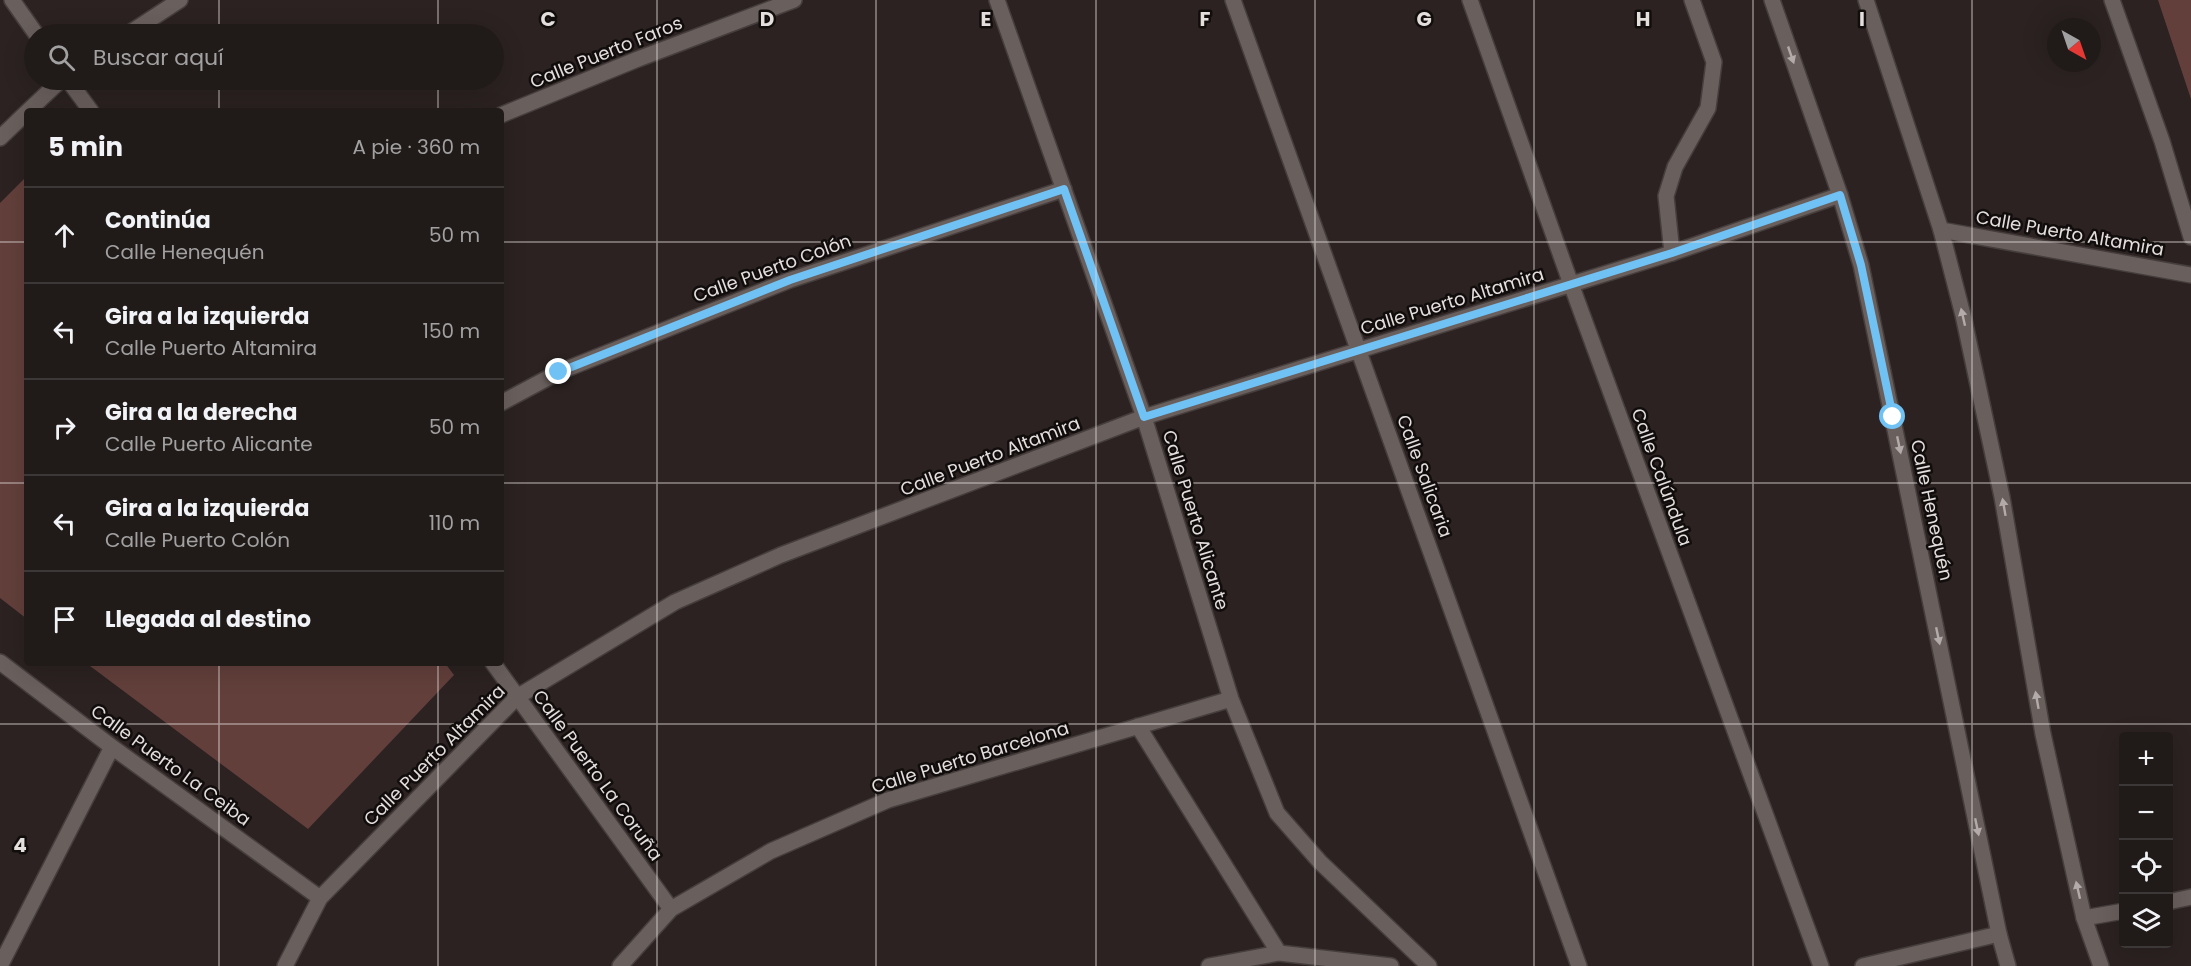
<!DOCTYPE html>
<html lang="es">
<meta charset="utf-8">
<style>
:root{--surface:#201a19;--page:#2d2726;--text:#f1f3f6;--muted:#a2a1a2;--line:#3d3838}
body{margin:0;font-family:Poppins,sans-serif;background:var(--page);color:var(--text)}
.controls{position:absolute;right:18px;bottom:18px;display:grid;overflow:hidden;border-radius:6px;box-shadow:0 6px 24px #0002}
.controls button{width:54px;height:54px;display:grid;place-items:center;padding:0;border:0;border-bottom:2px solid var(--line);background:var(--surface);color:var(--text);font:30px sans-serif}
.compass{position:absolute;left:2047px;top:18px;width:54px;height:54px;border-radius:50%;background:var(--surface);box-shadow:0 6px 24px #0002;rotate:140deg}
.stop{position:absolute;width:18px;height:18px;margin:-14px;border:4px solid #70c1f4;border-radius:50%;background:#fff}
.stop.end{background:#70c1f4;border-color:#fff;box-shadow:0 2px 6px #0008}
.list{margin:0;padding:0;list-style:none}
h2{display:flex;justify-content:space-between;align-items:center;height:78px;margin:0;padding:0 24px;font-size:26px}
h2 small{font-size:20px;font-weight:400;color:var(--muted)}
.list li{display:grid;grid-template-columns:39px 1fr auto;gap:18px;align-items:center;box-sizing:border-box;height:96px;padding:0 24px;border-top:2px solid var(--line)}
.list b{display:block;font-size:22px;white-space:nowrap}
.list p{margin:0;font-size:20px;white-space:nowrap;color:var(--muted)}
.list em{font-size:20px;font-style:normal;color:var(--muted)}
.icon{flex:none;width:33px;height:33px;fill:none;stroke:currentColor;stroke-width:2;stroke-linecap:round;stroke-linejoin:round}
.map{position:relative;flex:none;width:2191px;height:966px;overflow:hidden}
.search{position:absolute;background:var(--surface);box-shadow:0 6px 24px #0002;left:24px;top:24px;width:480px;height:66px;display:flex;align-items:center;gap:15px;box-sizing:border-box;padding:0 21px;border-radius:33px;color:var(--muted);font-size:22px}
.panel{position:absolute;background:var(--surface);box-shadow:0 6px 24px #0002;left:24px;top:108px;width:480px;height:558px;border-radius:6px}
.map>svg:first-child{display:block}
</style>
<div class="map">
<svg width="2191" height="966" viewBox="0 0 2191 966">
<rect width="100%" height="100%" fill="#2b2221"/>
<path fill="#623f3b" d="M2158,0H2191V99Z
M27,176V619L0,598V203Z
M86,663H445L454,675L308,829Z"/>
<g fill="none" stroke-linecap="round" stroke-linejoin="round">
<defs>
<path id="lane" d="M1672,253L1666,196L1675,167L1708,108L1714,62L1692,0"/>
<path id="street" d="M12,0L36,34
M997,0L1144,417L1231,699L1277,813L1320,862L1429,966
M1233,0L1579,966
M1470,0L1571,284L1821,966
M2112,0L2162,141L2191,237
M128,34L180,0
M68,80L91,111
M28,111L61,80
M501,115L638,59L794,0
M0,138L27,112
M1941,230L2191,275
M501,403L559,372L790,280L1064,189
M0,662L112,747L320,898
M493,663L671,909
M1138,726L1279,953
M2168,902L2191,897
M2084,918L2124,911
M0,966L112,747
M285,966L320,898L517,697L675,602L781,555L1144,417L1672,253L1840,195
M620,966L671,909L771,851L888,800L1231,699
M1209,966L1279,953L1391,966
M1863,966L1999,934"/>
<path id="secondary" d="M1772,0L1840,195L1861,265L1999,934L2008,966
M1866,0L1941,230L1963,315L2002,497L2043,734L2084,918L2101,966"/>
</defs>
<use href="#lane" stroke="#453e3d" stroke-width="18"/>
<use href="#street" stroke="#453e3d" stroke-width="18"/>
<use href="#secondary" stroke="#453e3d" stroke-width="18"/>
<use href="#lane" stroke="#695f5d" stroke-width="15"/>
<use href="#street" stroke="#695f5d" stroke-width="15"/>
<use href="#secondary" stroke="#695f5d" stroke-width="15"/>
</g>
<defs><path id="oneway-solid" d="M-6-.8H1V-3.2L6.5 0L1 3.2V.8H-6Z" transform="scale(1.5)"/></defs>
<g fill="#b3abaa">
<use href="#oneway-solid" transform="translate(1791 55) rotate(71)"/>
<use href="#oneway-solid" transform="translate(1963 317) rotate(-103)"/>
<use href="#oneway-solid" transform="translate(1899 445) rotate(78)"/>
<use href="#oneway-solid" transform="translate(2004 507) rotate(-100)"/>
<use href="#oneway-solid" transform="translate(1938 636) rotate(78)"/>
<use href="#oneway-solid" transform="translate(2037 700) rotate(-100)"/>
<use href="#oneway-solid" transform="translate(1977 827) rotate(78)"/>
<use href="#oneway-solid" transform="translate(2078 890) rotate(-103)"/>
</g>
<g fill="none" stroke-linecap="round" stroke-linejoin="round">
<path stroke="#70c1f4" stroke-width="8" d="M559,372L790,280L1064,189L1144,417L1672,253L1840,195L1861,265L1893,417"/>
</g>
<path fill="none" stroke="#e4dedd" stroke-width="1.5" stroke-opacity="0.55" d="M219,0V34M438,0V34M657,0V966M876,0V966M1096,0V966M1315,0V966M1534,0V966M1753,0V966M1972,0V966M219,80V111M438,80V111M0,242H27M501,242H2191M0,483H27M501,483H2191M219,663V966M438,663V966M0,724H2191"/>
<g text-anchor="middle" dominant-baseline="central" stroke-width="5" stroke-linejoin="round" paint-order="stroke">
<g font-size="18" fill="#e4dedd" stroke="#100d0c">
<text transform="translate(606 52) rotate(-22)">Calle Puerto Faros</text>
<text transform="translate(2070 233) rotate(10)">Calle Puerto Altamira</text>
<text transform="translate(772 268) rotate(-20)">Calle Puerto Colón</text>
<text transform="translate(1452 301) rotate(-17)">Calle Puerto Altamira</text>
<text transform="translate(990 456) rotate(-21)">Calle Puerto Altamira</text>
<text transform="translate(1425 476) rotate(70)">Calle Salicaria</text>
<text transform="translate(1662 477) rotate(70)">Calle Calúndula</text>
<text transform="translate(1932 510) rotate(78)">Calle Henequén</text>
<text transform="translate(1196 520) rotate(73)">Calle Puerto Alicante</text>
<text transform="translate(434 755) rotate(-45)">Calle Puerto Altamira</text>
<text transform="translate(970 757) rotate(-17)">Calle Puerto Barcelona</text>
<text transform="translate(171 765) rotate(36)">Calle Puerto La Ceiba</text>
<text transform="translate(598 775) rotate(54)">Calle Puerto La Coruña</text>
</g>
</g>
<g font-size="20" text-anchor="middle" font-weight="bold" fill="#e4dedd" stroke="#100d0c" stroke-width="5" stroke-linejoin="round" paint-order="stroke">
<text x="548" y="26">C</text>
<text x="767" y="26">D</text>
<text x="986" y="26">E</text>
<text x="1205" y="26">F</text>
<text x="1424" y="26">G</text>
<text x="1643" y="26">H</text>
<text x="1862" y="26">I</text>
<text x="20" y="852">4</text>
</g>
</svg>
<div class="controls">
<button>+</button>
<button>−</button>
<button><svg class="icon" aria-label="locate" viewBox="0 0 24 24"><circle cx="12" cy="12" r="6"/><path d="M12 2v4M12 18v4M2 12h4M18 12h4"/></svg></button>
<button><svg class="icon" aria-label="layers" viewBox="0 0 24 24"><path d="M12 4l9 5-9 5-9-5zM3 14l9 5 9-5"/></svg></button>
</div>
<svg class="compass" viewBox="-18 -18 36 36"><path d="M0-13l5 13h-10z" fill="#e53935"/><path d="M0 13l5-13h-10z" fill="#a2a1a2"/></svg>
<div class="stop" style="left:1893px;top:417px"></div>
<div class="stop end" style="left:559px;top:372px"></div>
<div class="search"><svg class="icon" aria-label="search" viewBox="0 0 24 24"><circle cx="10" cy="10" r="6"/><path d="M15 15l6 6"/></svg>Buscar aquí</div>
<section class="panel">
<h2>5 min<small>A pie · 360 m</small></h2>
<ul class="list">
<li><svg class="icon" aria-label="ahead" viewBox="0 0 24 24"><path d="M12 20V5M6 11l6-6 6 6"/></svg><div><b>Continúa</b><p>Calle Henequén</p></div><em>50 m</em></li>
<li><svg class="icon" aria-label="left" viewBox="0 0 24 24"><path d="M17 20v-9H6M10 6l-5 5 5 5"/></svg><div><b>Gira a la izquierda</b><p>Calle Puerto Altamira</p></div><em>150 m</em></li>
<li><svg class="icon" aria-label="right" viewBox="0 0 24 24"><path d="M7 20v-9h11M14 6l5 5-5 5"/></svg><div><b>Gira a la derecha</b><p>Calle Puerto Alicante</p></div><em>50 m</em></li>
<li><svg class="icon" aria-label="left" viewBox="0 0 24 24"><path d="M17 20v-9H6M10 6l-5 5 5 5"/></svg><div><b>Gira a la izquierda</b><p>Calle Puerto Colón</p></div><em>110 m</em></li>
<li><svg class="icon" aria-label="arrive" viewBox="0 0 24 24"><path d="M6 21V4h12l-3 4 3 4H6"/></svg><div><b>Llegada al destino</b></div></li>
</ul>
</section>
</div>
